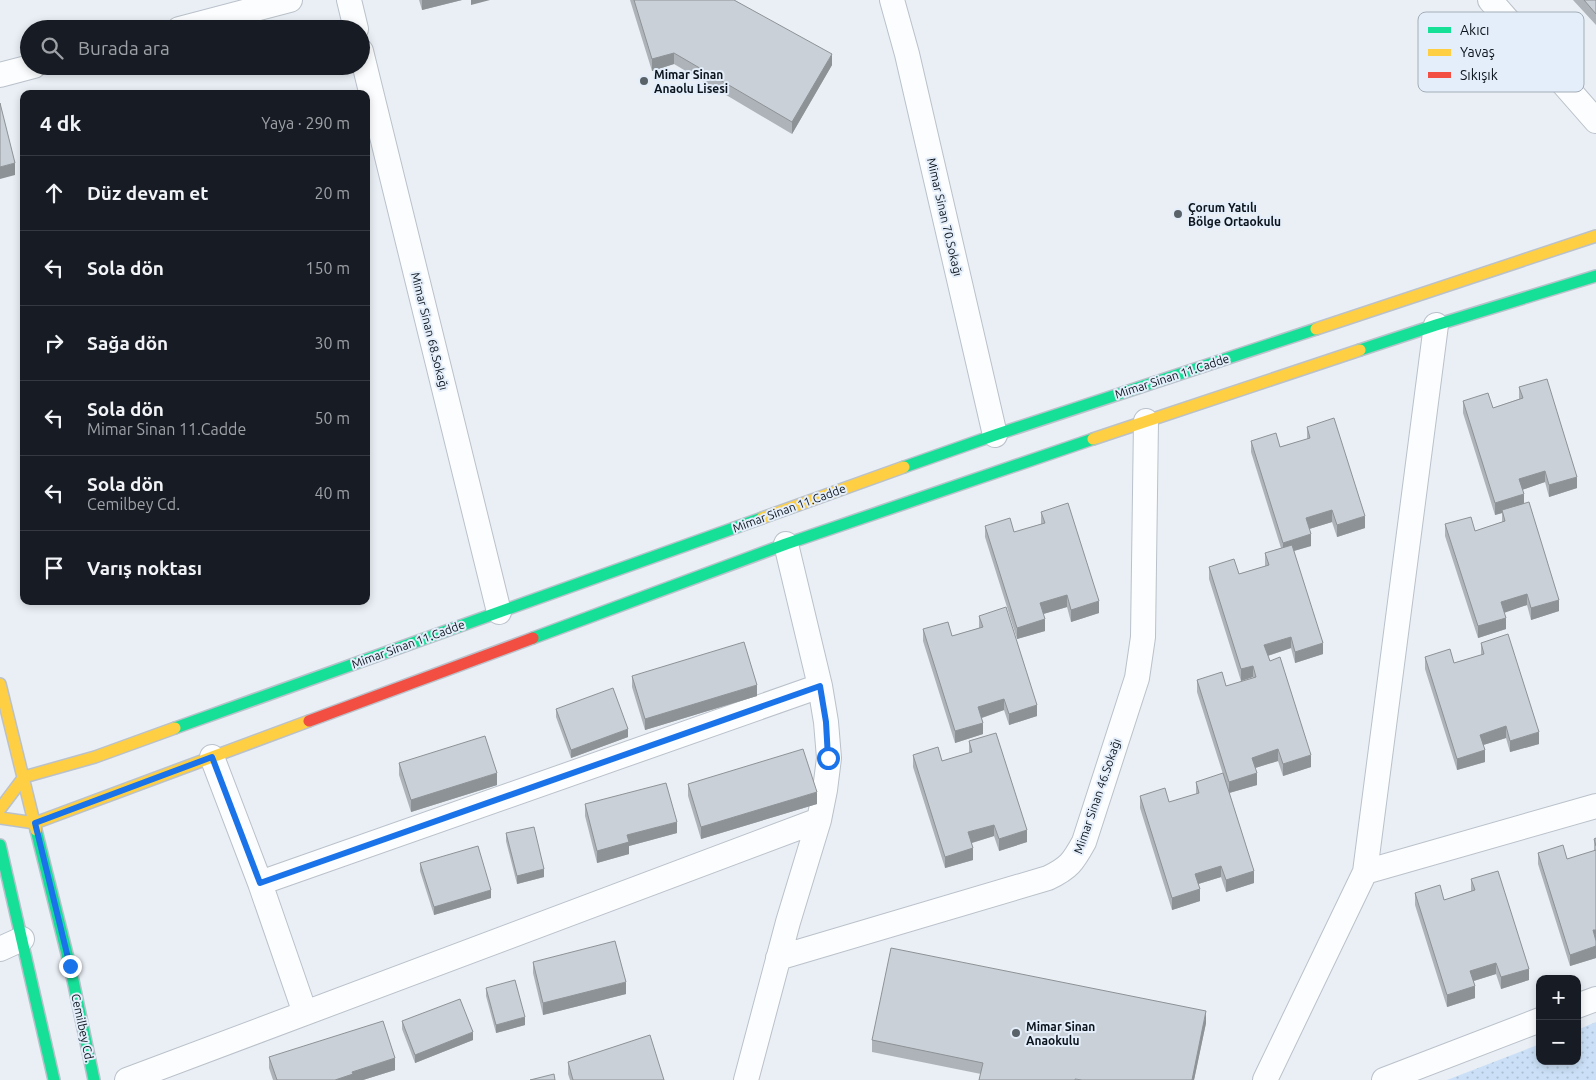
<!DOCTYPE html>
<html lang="tr">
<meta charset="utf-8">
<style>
:root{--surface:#171b24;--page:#20242c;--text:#f1f3f6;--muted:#9ea1a6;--line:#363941}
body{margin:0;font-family:Ubuntu,sans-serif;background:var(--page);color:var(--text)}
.controls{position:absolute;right:15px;bottom:15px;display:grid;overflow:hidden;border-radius:10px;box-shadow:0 2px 8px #0003}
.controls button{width:45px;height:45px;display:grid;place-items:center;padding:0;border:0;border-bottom:1px solid var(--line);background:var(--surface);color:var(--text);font:25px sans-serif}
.stop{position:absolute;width:15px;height:15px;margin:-11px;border:4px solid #1a73e8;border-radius:50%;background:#fff}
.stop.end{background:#1a73e8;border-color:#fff;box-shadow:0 1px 5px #0008}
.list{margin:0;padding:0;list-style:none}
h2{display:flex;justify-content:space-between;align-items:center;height:65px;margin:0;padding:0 20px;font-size:21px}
h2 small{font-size:16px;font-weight:400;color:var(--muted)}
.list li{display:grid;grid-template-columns:32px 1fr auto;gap:15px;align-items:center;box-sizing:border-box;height:75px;padding:0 20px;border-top:1px solid var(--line)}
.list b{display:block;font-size:19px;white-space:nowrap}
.list p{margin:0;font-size:16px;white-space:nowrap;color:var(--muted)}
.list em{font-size:16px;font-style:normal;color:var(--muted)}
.icon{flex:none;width:28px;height:28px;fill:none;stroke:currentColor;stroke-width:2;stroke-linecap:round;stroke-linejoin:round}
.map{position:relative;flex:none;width:1596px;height:1080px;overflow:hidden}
.search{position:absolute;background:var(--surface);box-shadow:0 2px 8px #0003;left:20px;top:20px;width:350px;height:55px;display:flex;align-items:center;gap:12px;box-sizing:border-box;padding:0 18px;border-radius:28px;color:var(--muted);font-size:19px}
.panel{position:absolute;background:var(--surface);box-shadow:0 2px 8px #0003;left:20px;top:90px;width:350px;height:515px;border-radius:10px}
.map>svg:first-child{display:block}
</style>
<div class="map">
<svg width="1596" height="1080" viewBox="0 0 1596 1080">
<defs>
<pattern id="grass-dots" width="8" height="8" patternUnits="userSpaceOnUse" patternTransform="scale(1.25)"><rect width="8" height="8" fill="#cbe0f7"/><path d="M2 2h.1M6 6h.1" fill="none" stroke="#adbfd3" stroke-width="1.8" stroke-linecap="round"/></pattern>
</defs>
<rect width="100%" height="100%" fill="#e9eff5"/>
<path fill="url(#grass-dots)" d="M1596,1022V1080H1447L1540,1044V1061H1577V1030Z"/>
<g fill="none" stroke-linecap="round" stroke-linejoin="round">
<defs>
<path id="street" d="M349,0L356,29
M892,0L907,54L995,435
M1490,0L1596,121
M179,29L290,0
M361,51L499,612
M0,75L34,66
M212,757L260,883L305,1013
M1365,872L1596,806
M260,883L820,686
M0,949L22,939
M778,958L1048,878C1069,868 1073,862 1084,842L1137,678L1143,637L1146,421
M1577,1006L1596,999
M127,1080L819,820
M746,1080L788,922L819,820L825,790L829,758L826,722L820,686L786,544
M1265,1080L1365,872L1436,325
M1384,1080L1540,1020"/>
<path id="fast" d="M1360,350L1436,325L1596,276
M904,467L995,435L1316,329
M533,638L786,544L1093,439
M175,728L762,518
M36,830L70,966L94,1080
M0,845L54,1080"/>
<path id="slow" d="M1316,329L1596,236
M1093,439L1360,350
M762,518L904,467
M0,684L36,830
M0,809L24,777L95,757L175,728
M0,818L35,823L309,721"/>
<path id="jam" d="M309,721L533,638"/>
</defs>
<use href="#street" stroke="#bac1ca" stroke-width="26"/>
<use href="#fast" stroke="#bac1ca" stroke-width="14"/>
<use href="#slow" stroke="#bac1ca" stroke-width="14"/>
<use href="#jam" stroke="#bac1ca" stroke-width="14"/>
<use href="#street" stroke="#fcfdfe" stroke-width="24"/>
<use href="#fast" stroke="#16e098" stroke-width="11"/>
<use href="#slow" stroke="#ffcf43" stroke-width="11"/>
<use href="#jam" stroke="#f24e42" stroke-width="11"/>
</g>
<path fill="#adb3b9" d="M419,0H462L422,10Z
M630,0H734L832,65L792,134L674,64L652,71Z
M1573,0H1596V25Z
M1519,387L1577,488L1549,497L1545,482L1522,490L1524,503L1559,611L1531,620L1527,605L1504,612L1506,629L1478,638L1445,536V524L1475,531L1502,522V513L1495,515L1463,413V401L1493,408L1519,399Z
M1307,427L1365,528L1337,537L1332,522L1309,529L1311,546L1294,551L1323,654L1295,663L1291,648L1268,656L1311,767L1283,776L1278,761L1255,768L1257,785L1229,793L1254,883L1226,892L1221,877L1198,884L1200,901L1172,910L1140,808V796L1169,802L1196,794V782L1223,774L1197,692V680L1226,686L1253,678V677L1241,681L1209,579V567L1239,574L1265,566V553L1281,548L1251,452V441L1280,447L1307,439Z
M1041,512L1099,613L1071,622L1067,607L1043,614L1045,631L1017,639L985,537V526L1014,532L1041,524Z
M979,616L1037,716L1009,725L1004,710L982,718L983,734L955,743L923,641V629L952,636L979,628Z
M1481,643L1539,744L1510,752L1506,738L1483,745L1485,762L1457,770L1425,669V657L1454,663L1481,655Z
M632,676L757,696L645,730L632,687Z
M556,709L628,737L571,758L556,717Z
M969,741L1027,842L999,851L994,836L972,843L973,860L945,868L913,767V755L942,761L969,753Z
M399,763L497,785L411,812L399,775Z
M688,784L817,804L701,839L688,796Z
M585,804L677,833L629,846V854L597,863L585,816Z
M506,833L544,877L517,884L506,841Z
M1596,838V958L1570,966L1538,864V853L1567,859L1594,851V839Z
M420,863L491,898L434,915L420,871Z
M1471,879L1529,980L1501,989L1496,974L1474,981L1475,998L1447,1007L1415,905V893L1444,900L1471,891Z
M533,962L626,994L543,1015L533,973Z
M486,988L525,1025L496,1033L486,996Z
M402,1021L473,1040L415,1063L402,1029Z
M1206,1023L1194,1080H979L981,1074L872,1052V1040Z
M269,1057L395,1070L363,1080H273L269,1068Z
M568,1062L664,1080H570L568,1074Z"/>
<path fill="#8d9296" d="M422,0H462L422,10Z
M471,0H490L471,5Z
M674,53V64L652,71V59Z
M832,54V65L792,134V122Z
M15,163V175L0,179V167Z
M1545,471V482L1519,491V479Z
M1577,477V488L1549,497V485Z
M1524,494V506L1502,510V513L1495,515V503Z
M1332,510V522L1306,530V518Z
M1365,516V528L1337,537V525Z
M1311,534V546L1283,554V543Z
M1527,594V605L1501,614V602Z
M1067,595V607L1040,615V603Z
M1559,600V611L1531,620V608Z
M1099,601V613L1071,622V610Z
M1506,618V629L1478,638V626Z
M1045,619V631L1017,639V628Z
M1291,637V648L1264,657V645Z
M1323,643V654L1295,663V652Z
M1253,666V677L1241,681V669Z
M757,685V696L645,730V719Z
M1004,699V710L978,719V707Z
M1037,705V716L1009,725V714Z
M983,723V734L955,743V731Z
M1506,726V738L1480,746V735Z
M628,729V737L571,758V750Z
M1539,732V744L1510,752V741Z
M1278,749V761L1252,769V758Z
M1485,750V762L1457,770V759Z
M1311,755V767L1283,776V764Z
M497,773V785L411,812V800Z
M1257,773V785L1229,793V782Z
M817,792V804L701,839V827Z
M677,822V833L629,846V854L597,863V851L627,835Z
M994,825V836L968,844V832Z
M1027,830V842L999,851V839Z
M973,848V860L945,868V857Z
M1221,866V877L1195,885V874Z
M544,869V877L517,884V876Z
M1254,871V883L1226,892V880Z
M1200,889V901L1172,910V898Z
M491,890V898L434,915V907Z
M1593,930H1596V941Z
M1596,946V958L1570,966V955Z
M1496,963V974L1470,982V971Z
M1529,969V980L1501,989V977Z
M626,982V994L543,1015V1003Z
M1475,986V998L1447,1007V995Z
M1206,1011V1023L1194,1080H1192Z
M525,1017V1025L496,1033V1025Z
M473,1032V1040L415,1063V1055Z
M395,1058V1070L363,1080H335L352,1072Z"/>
<path fill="#c9d0d7" stroke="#8d9296" d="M634,0H734L832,54L792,122L674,53L652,59Z
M1584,0H1596V14Z
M0,103L15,163L0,167Z
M1547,379L1577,477L1549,485L1545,471L1519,479L1524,494L1495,503L1463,401L1488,393L1493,408L1523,398L1519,387Z
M1334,418L1365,516L1337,525L1332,510L1306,518L1311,534L1283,543L1251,441L1276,433L1280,447L1310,438L1307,427Z
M1529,502L1559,600L1531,608L1527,594L1501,602L1506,618L1478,626L1445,524L1471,517L1475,531L1505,521L1502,510Z
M1068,503L1099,601L1071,610L1067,595L1040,603L1045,619L1017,628L985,526L1010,518L1014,532L1045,523L1041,512Z
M1292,545L1323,643L1295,652L1291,637L1264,645L1270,661L1280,657L1311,755L1283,764L1278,749L1252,758L1257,773L1229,782L1197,680L1222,672L1226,686L1256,677L1253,666L1241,669L1209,567L1234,559L1239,574L1269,565L1265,553Z
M1006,607L1037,705L1009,714L1004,699L978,707L983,723L955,731L923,629L948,622L952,636L983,627L979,616Z
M1508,634L1539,732L1510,741L1506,726L1480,735L1485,750L1457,759L1425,657L1450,649L1454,663L1484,654L1481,643Z
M744,642L757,685L645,719L632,676Z
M613,688L628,729L571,750L556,709Z
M996,733L1027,830L999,839L994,825L968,832L973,848L945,857L913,755L938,747L942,761L972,752L969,741Z
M485,736L497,773L411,800L399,763Z
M803,749L817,792L701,827L688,784Z
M1223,773L1254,871L1226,880L1221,866L1195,874L1200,889L1172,898L1140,796L1165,788L1169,802L1199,793L1196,782Z
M666,783L677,822L627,835L629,842L597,851L585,804Z
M534,827L544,869L517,876L506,833Z
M1596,838V846L1594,839Z
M1563,845L1567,859L1596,850V930H1593L1596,941V946L1570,955L1538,853Z
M478,846L491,890L434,907L420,863Z
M1498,871L1529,969L1501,977L1496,963L1470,971L1475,986L1447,995L1415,893L1440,885L1444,900L1475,890L1471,879Z
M615,941L626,982L543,1003L533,962Z
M891,948L1206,1011L1192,1080H1082L1075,1079V1080H979L983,1063L872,1040Z
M515,980L525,1017L496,1025L486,988Z
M460,999L473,1032L415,1055L402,1021Z
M383,1021L395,1058L352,1072L353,1074L335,1080H277L269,1057Z
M650,1035L664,1080H573L568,1062Z
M554,1074L555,1080H530Z"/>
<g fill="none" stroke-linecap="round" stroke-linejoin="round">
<path stroke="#1a73e8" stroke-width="6" d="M70,966L35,823L212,757L260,883L820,686L826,722L828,758"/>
</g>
<g fill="#596169" stroke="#e4eefa" stroke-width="2">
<circle cx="644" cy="81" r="5"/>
<circle cx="1178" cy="214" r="5"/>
<circle cx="1016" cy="1033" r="5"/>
</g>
<g text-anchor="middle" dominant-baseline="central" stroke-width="4" stroke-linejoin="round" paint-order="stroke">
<g font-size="12" font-weight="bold" fill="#0b141d" stroke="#e4eefa" text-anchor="start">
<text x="654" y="74">Mimar Sinan<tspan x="654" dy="14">Anaolu Lisesi</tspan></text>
<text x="1188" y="207">Çorum Yatılı<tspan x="1188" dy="14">Bölge Ortaokulu</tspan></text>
<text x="1026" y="1026">Mimar Sinan<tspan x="1026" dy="14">Anaokulu</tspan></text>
</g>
<g font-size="12" fill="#0b141d" stroke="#e4eefa">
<text transform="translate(945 217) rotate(77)">Mimar Sinan 70.Sokağı</text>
<text transform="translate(430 331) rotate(76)">Mimar Sinan 68.Sokağı</text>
<text transform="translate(1172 376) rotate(-18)">Mimar Sinan 11.Cadde</text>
<text transform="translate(789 508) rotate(-20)">Mimar Sinan 11.Cadde</text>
<text transform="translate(408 644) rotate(-20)">Mimar Sinan 11.Cadde</text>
<text transform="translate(1097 796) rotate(-71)">Mimar Sinan 46.Sokağı</text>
<text transform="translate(83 1028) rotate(78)">Cemilbey Cd.</text>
</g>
</g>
<rect x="1418" y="12" width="166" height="80" rx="8" fill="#e4eefa" stroke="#a3adb8" stroke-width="1"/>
<rect x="1428" y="27" width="23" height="6" fill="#16e098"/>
<rect x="1428" y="49" width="23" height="7" fill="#ffcf43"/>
<rect x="1428" y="72" width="23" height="6" fill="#f24e42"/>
<g font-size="14" fill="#0b141d">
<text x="1460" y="35">Akıcı</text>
<text x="1460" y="57">Yavaş</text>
<text x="1460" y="80">Sıkışık</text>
</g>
</svg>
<div class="controls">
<button>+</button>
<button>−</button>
</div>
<div class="stop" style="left:828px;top:758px"></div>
<div class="stop end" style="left:70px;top:966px"></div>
<div class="search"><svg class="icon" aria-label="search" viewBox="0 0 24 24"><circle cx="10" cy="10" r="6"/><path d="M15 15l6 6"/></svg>Burada ara</div>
<section class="panel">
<h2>4 dk<small>Yaya · 290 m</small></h2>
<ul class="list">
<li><svg class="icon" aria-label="ahead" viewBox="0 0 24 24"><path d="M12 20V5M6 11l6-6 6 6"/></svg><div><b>Düz devam et</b></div><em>20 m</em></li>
<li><svg class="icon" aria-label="left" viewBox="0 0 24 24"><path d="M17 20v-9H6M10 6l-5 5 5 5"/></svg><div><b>Sola dön</b></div><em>150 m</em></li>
<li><svg class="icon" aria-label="right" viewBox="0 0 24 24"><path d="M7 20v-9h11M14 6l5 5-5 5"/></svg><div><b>Sağa dön</b></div><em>30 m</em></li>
<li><svg class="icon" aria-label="left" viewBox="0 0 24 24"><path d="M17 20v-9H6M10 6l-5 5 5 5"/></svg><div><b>Sola dön</b><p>Mimar Sinan 11.Cadde</p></div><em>50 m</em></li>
<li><svg class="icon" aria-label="left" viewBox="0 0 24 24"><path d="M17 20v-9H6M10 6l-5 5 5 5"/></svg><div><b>Sola dön</b><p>Cemilbey Cd.</p></div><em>40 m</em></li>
<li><svg class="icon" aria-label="arrive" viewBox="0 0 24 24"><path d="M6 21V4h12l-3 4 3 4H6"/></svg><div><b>Varış noktası</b></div></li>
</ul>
</section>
</div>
